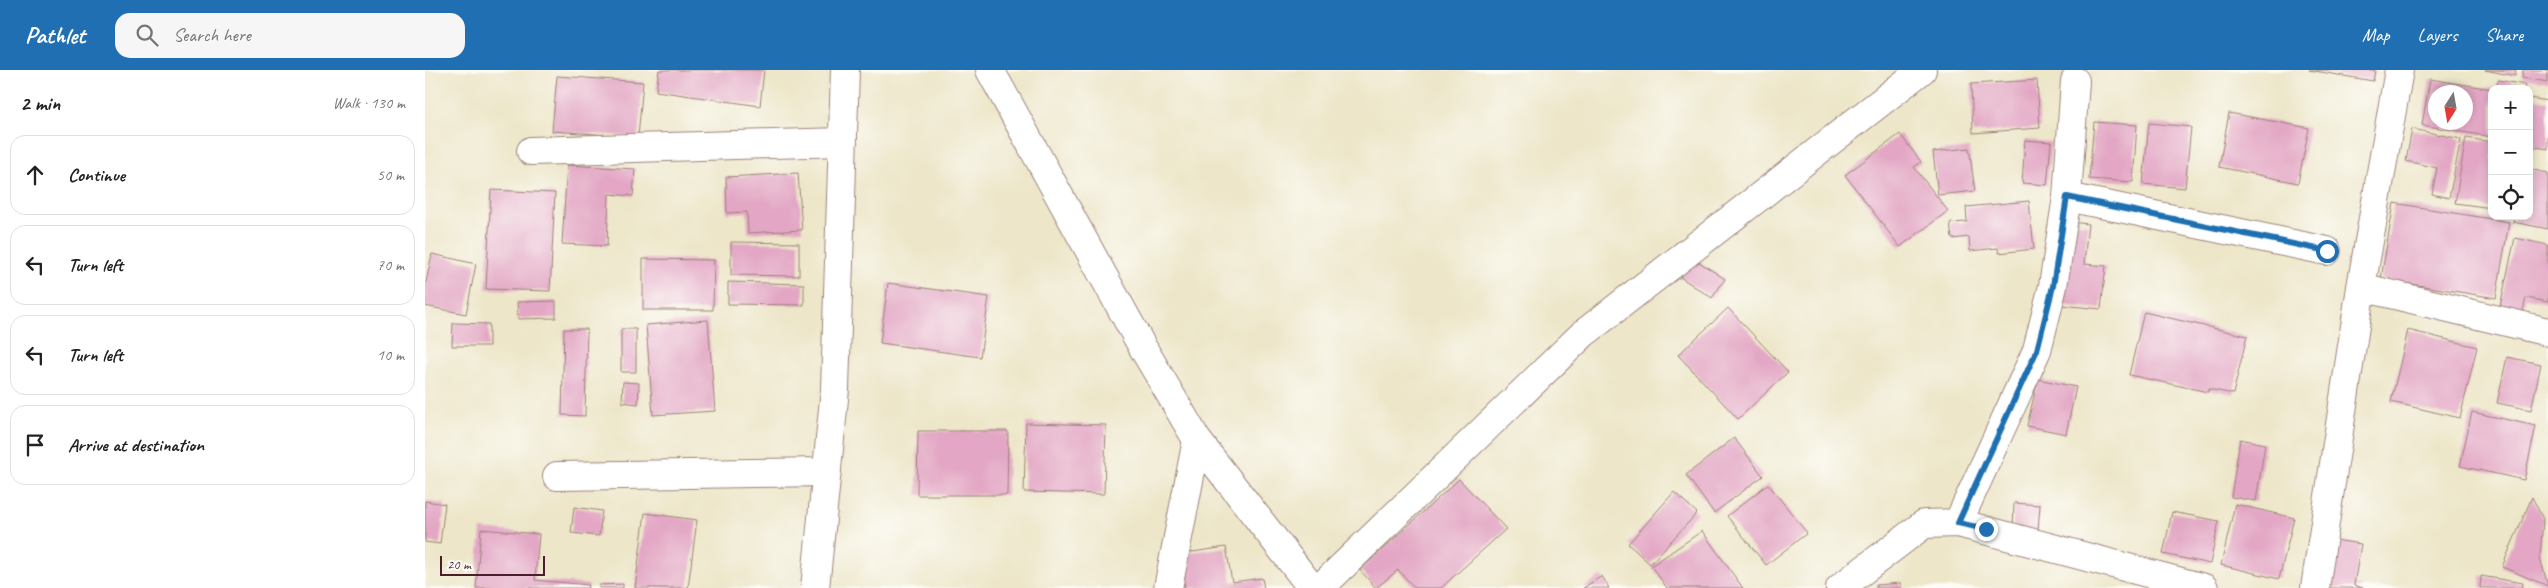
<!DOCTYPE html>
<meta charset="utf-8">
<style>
:root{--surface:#fff;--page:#f6f6f6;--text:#222;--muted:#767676;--line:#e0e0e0;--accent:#1f6fb2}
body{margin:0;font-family:Caveat,sans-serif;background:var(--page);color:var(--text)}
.controls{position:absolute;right:15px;top:15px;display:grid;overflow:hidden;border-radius:10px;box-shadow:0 2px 8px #0003}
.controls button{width:45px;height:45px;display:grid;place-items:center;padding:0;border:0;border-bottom:1px solid var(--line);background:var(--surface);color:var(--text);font:25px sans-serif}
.compass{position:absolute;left:2003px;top:15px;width:45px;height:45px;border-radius:50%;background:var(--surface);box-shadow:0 2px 8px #0003;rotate:191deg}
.scale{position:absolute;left:15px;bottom:12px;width:105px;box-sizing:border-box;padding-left:5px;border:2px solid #4a1f2b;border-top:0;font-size:14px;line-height:18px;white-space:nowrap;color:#4a1f2b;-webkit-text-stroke:4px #fdfcf7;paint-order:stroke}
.stop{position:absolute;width:15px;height:15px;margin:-11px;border:4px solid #1f6fb2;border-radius:50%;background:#fff}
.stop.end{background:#1f6fb2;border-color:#fff;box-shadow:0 1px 5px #0008}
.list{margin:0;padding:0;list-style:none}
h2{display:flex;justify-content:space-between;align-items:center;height:65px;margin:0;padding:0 20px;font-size:21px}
h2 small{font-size:16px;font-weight:400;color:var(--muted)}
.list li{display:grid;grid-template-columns:32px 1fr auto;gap:15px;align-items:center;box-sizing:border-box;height:80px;margin:0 10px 10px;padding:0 10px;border:1px solid var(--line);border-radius:15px}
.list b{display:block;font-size:19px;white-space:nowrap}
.list em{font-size:16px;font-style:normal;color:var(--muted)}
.icon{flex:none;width:28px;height:28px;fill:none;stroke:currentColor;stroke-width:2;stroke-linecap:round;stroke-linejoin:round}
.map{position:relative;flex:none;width:2123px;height:518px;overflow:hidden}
header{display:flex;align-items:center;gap:30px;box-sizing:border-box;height:70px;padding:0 25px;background:var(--accent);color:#fff}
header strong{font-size:24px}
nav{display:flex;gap:28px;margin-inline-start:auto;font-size:18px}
.search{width:350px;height:45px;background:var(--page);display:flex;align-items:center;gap:12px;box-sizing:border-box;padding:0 18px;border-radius:15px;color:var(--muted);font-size:19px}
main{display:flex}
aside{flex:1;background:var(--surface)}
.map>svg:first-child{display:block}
</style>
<header>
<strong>Pathlet</strong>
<div class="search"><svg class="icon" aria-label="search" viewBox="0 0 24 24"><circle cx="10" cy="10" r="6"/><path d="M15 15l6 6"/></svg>Search here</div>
<nav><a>Map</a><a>Layers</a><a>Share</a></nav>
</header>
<main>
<aside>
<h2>2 min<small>Walk · 130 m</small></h2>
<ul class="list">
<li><svg class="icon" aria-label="ahead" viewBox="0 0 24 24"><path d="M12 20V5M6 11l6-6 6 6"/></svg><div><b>Continue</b></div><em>50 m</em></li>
<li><svg class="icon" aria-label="left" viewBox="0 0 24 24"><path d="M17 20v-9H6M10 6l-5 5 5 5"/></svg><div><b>Turn left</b></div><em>70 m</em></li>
<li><svg class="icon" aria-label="left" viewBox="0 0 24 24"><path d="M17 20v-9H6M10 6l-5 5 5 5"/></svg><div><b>Turn left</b></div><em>10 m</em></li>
<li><svg class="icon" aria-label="arrive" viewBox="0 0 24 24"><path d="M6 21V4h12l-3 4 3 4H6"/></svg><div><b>Arrive at destination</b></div></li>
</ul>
</aside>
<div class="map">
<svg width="2123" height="518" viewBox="0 0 2123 518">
<rect width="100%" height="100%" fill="#fdfcf7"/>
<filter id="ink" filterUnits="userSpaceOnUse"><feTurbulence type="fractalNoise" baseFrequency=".02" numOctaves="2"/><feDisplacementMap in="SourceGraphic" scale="10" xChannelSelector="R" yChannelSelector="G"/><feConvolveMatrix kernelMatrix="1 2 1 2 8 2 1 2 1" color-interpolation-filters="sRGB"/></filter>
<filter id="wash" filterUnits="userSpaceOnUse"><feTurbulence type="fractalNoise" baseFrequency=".0096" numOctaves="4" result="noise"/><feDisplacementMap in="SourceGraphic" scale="20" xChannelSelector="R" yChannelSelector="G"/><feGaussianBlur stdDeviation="1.12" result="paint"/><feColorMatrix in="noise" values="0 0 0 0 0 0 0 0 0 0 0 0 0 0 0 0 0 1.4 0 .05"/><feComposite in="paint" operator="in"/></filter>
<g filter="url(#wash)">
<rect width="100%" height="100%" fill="#ede6c9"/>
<g id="blocks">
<path fill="#e3a7c5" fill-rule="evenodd" d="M234,0H339L335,36L231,21Z
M1884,0H1950L1948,11Z
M2060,0H2091L2090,6Z
M2098,0H2123V12L2097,8Z
M132,6L218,12L213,67L127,61Z
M2005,9L2067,19V67L1997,55ZM2010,22H2040V52H2010Z
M1612,10L1615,58L1548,63L1546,14Z
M2073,10L2100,15L2099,19H2071Z
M2104,28L2123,31V79L2104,76Z
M1804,43L1884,58L1873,113L1794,97Z
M1669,52L1712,55L1708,112L1664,109Z
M1724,53L1766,57L1760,118L1718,114Z
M1987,59L2036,69L2024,128L2007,124L2012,98L1981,91Z
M1475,64L1496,92L1489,97L1523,141L1475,177L1420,105Z
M2041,68L2067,72V138L2030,133Z
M1600,70L1626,72L1622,115L1597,113Z
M1544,78L1550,121L1513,125L1508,82Z
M142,95L210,99L208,126L184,124L182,176L137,174Z
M2104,99L2123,103V159L2088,152L2089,146H2104Z
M373,103L377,160L323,163L322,142L302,143L301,107Z
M66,120L130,123L125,221L61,219Z
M1604,131L1609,179L1574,183L1573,178L1545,181L1544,167L1527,169L1525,153L1542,152L1541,137Z
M1969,133L2084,152L2071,228L1956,209Z
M1646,152L1663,154L1659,194L1681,196L1676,239L1636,235Z
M2090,168L2123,175V232L2101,228L2097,245L2074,241Z
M306,172L374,173V206L306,205Z
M7,184L51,194L41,244L0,236V217Z
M1268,188L1300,209L1287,228L1255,207Z
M218,189L289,190L288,240H218Z
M303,212L379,214V235L303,234Z
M463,213L564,227L555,287L455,273Z
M131,231V248L93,249L92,232Z
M1303,238L1363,302L1313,349L1253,285Z
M1719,242L1822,266L1808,324L1784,319L1783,322L1704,305Z
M283,250L290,341L228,345L221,255Z
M28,253L64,254V276H27Z
M139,259H162L160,346L137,345Z
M196,259H211V302H196Z
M1983,260L2052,277L2035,348L1966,332Z
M2082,287L2116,294L2106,340L2072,333Z
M1613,309L1651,317L1641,364L1602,356Z
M198,312L214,313L213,334L197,332Z
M2047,342L2111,356L2099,410L2035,396Z
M601,353L681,355L679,424L599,422Z
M493,361H583L582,425H492Z
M1309,368L1338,406L1289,443L1261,405Z
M1815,369L1840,374L1831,431L1806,427Z
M1034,409L1081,459L1016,518H990L973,500L951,518L935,500Z
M1343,414L1382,463L1341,495L1302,446Z
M1249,422L1272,443L1225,494L1203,474Z
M2107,427L2118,449L2115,487L2123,516L2077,497Z
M0,431L20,434L15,474L0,472Z
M1589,433L1615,435L1613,461L1588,459Z
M1810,434L1869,448L1854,509L1796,495Z
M149,437L177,441L174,466L146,463Z
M1747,442L1794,451L1785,494L1738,484Z
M220,443L272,450L263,518H210Z
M56,459L114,464L110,510L164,515L163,518H51Z
M1277,461L1318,518H1242L1226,496Z
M1909,470L1936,474L1929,515L1938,518H1901Z
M801,477L807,512L837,508L839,518H760L754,484Z
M1177,506L1184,518H1158Z
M2056,506L2098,513L2097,518H2055Z
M1476,513V518H1451V515Z
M198,514V518H174V515Z"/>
</g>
</g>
<g filter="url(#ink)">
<use href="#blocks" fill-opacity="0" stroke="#9c827a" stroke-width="1"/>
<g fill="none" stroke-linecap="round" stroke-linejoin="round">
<defs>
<path id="minor" d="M565,0L718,278L772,370L887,518
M106,81L418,72
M1642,127L1902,181
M1936,217L2123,262
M132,406L402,402
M1533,453L1612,280L1628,216L1642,127L1650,11
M390,518L410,319L420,0
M743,518L772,370
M895,518L1158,264L1497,0
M1415,518L1499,454L1533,453L1779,518
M1890,518L1936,217L1974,0"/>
</defs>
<use href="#minor" stroke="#9c827a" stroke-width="30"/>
<use href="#minor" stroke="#fff" stroke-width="28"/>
</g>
</g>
<g fill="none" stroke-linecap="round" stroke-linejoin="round" filter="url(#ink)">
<path stroke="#1f6fb2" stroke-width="6" d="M1561,459L1533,453L1612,280L1628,216L1642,127L1902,181"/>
</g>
</svg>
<div class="controls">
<button>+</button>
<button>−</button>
<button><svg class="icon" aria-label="locate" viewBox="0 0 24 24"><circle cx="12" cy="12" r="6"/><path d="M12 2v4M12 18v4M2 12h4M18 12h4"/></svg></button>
</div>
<svg class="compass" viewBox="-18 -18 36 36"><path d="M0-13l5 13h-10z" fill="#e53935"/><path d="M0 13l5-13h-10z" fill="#767676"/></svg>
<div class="scale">20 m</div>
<div class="stop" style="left:1902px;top:181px"></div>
<div class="stop end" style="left:1561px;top:459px"></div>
</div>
</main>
